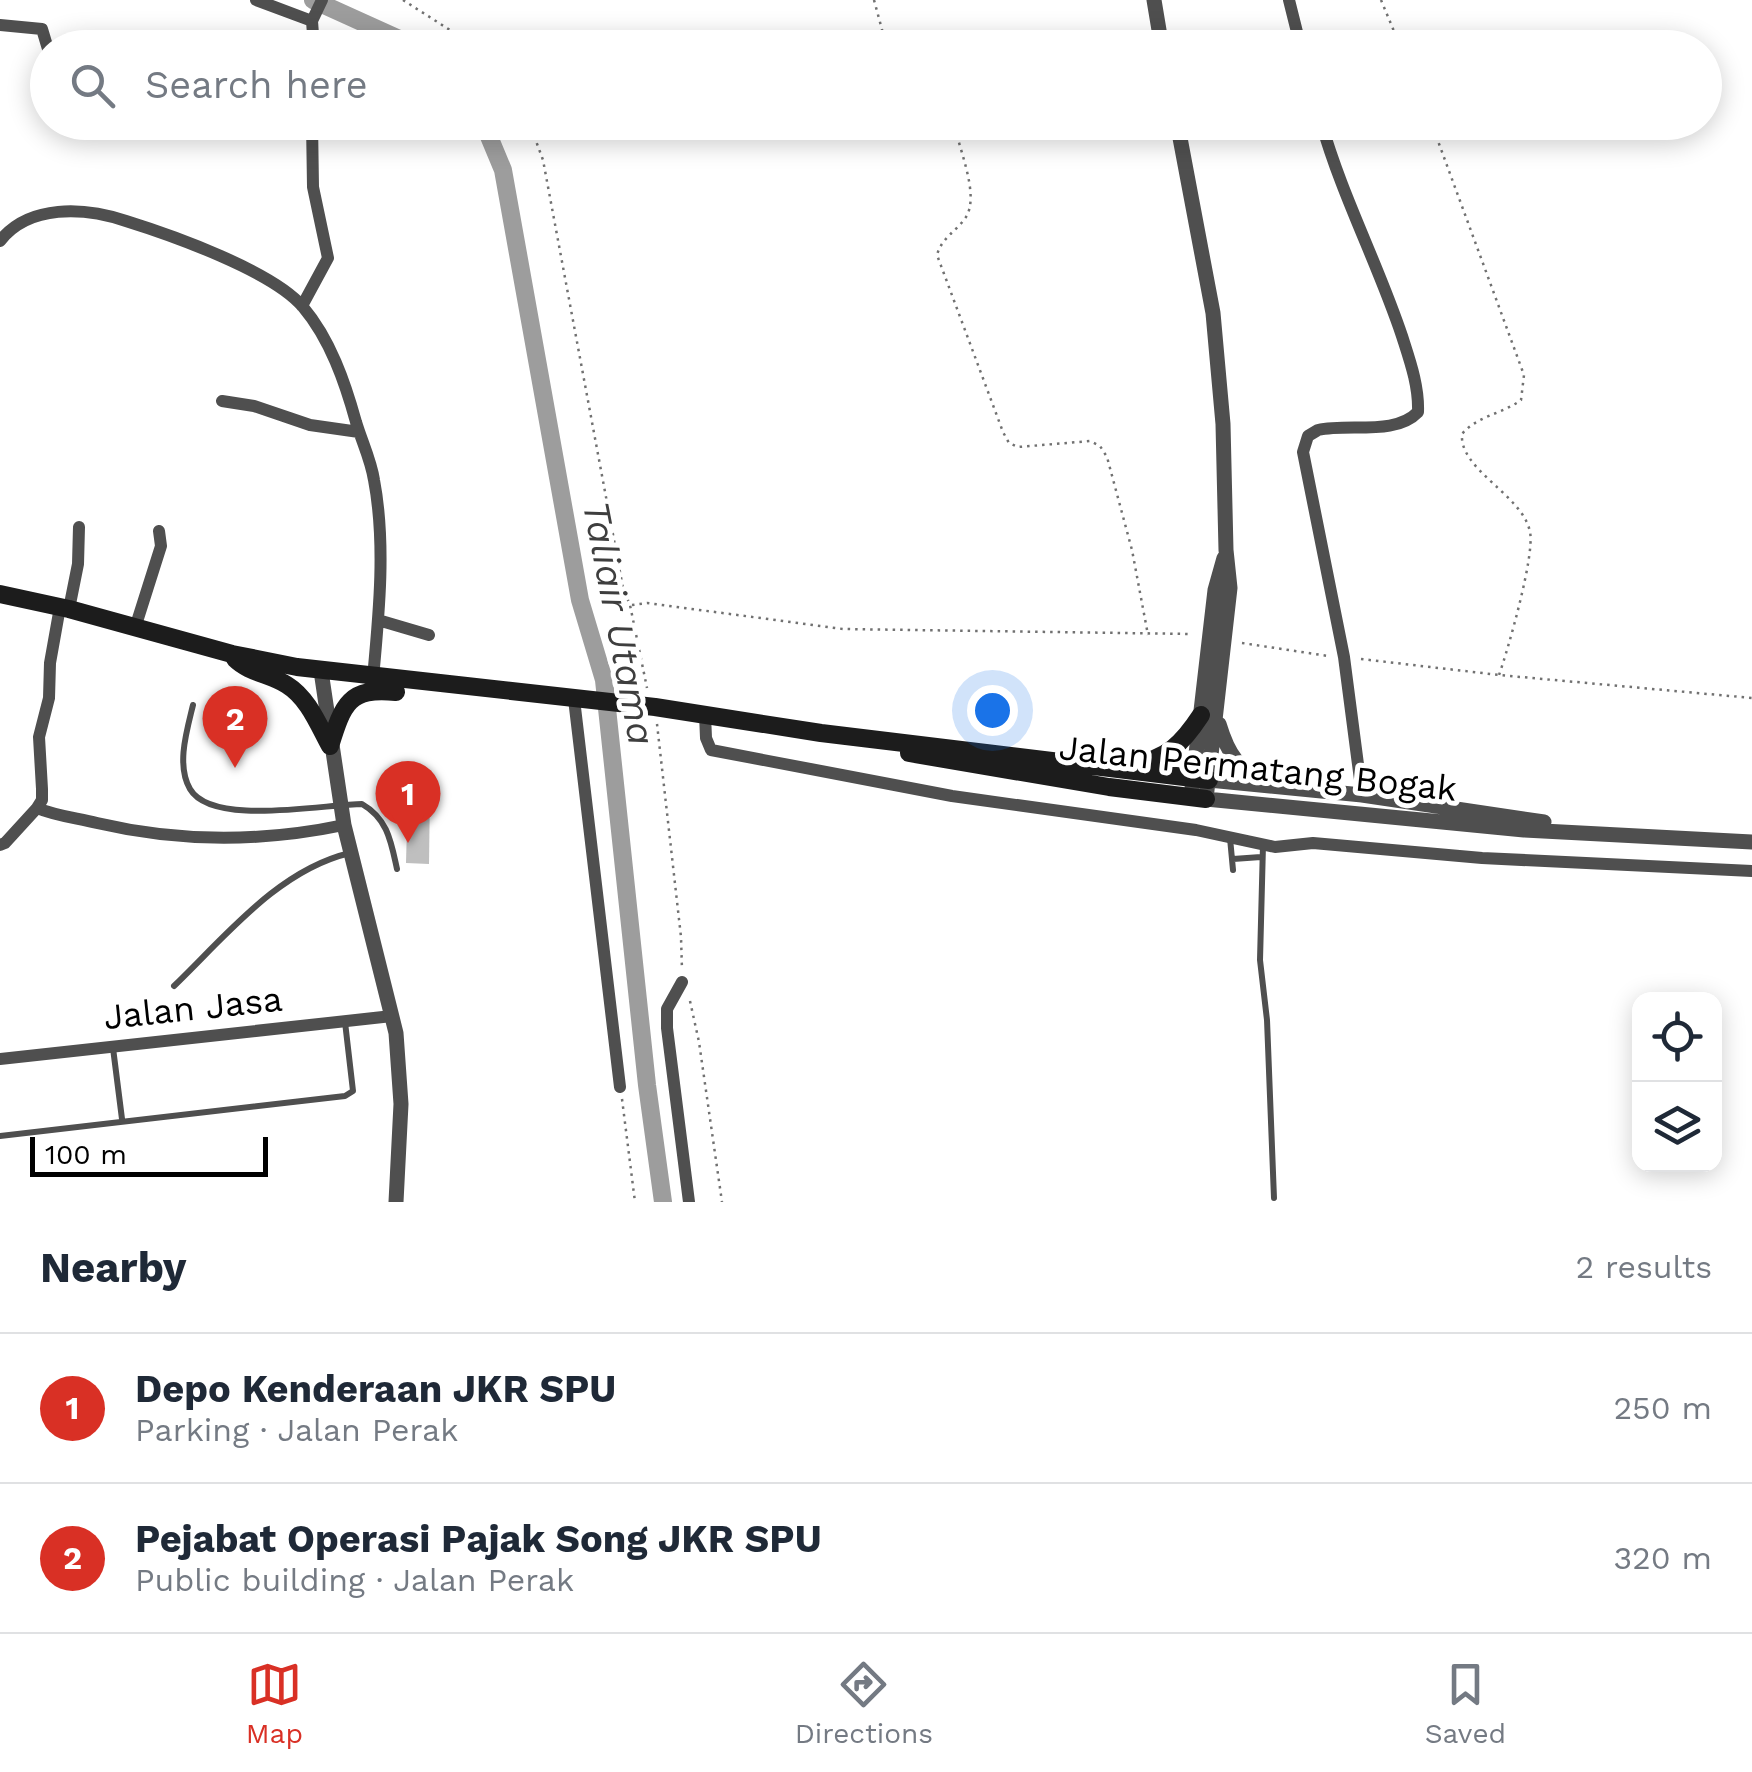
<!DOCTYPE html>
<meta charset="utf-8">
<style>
:root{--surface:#fff;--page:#f6f6f7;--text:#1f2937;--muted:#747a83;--line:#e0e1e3;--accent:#d93025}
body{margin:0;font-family:"Work Sans",sans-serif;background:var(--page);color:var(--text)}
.controls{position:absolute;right:30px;bottom:30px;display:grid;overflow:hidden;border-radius:20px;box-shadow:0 5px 25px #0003}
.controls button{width:90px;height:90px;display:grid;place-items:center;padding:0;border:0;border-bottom:2px solid var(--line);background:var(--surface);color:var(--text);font:50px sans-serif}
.scale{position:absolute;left:30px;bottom:25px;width:238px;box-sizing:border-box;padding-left:10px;border:5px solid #000;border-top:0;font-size:28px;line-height:35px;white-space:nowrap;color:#000;-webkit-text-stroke:8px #fff;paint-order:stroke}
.you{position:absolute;left:992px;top:710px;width:35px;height:35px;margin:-25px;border:8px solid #fff;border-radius:50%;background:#1a73e8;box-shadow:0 0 0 15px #1a73e833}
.badge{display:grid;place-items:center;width:65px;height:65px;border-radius:50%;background:var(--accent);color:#fff;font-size:32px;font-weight:700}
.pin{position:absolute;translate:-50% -82px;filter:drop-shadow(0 2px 5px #0008)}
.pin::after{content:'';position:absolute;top:52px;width:35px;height:30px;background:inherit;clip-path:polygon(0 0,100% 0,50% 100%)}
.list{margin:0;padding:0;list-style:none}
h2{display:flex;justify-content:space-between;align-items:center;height:130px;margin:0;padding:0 40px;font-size:42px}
h2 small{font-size:32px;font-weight:400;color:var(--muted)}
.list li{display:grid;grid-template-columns:65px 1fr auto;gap:30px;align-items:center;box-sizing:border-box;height:150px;padding:0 40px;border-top:2px solid var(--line)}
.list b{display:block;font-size:38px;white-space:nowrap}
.list p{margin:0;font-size:32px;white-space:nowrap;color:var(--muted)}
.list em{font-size:32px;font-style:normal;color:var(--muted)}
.icon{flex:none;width:55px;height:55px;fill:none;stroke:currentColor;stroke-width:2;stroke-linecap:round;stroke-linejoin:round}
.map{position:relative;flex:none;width:1752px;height:1202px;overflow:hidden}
.search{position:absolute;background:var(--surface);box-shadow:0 5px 25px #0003;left:30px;right:30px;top:30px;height:110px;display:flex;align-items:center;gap:25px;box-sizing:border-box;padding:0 35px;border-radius:55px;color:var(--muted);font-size:38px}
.sheet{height:430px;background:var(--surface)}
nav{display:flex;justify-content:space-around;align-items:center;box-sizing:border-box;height:140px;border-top:2px solid var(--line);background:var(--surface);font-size:28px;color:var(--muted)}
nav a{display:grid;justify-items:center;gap:5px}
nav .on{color:var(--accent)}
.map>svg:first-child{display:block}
</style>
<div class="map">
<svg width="1752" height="1202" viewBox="0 0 1752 1202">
<rect width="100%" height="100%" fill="#fff"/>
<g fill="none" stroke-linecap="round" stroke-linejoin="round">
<path stroke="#9d9d9d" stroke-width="18" d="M313,0L419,48
M483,122L503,170L580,600L604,680L647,1085L663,1202"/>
</g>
<path fill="#bfbfbf" d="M408,788L430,789L429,864L406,863Z"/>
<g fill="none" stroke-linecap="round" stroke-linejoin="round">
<path stroke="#717171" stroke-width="2.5" stroke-dasharray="2.5 5" stroke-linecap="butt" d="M403,0L453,32L469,48
M874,0L887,48
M1381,0L1401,48
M529,122L543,160L623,588L630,605L647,688
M951,122L956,131C961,154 979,196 966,217C956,232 942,237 937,255L1003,432L1009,443L1018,447L1090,441L1100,446L1107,457L1132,550L1148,635
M1431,122L1524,375L1521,400C1502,414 1477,416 1462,434C1459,470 1523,495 1530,532C1535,555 1508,650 1499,675
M632,605L647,603L843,629L1192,634
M1242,643L1328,656
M1361,659L1499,675L1752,698
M657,724L681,937L682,970
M690,1001L699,1042L722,1202
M622,1099L635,1202"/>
<path stroke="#4f4f4f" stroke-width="6" d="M193,705C187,730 176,765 190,789C212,827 325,804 362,804C388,819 391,842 397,869
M1230,838L1233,870
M1263,845L1260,960L1267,1020L1274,1198
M1233,859L1261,857
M174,986C225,937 278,870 350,853
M113,1048L122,1119
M0,1136L345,1096L353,1091L345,1022"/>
<path stroke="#4f4f4f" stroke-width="12" d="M256,0L312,21
M1289,0L1301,48
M0,25L42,29L48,49
M314,48L312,21L322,0
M1321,122C1342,196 1378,264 1402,336C1410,361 1419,386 1418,412C1395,436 1349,423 1318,430L1308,436L1303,452L1344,657L1362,795
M0,241C29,204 84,207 126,221C171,235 273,271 303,307C330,339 345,382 356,422C362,442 371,460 374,480C386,543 379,614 373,678
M302,306L328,258L313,187L312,122
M222,401L254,406L310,425L359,432
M69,609L78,564L79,527
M378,620L429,635
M135,628L161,546L159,531
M574,699L620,1087
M705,714L706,738L711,750L952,796L1196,830L1275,847L1313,843L1482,858L1752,871
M37,808L42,800V789L39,737L49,698L50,663L60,607
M0,845L5,843L37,808C56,816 77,818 97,823C178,842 263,842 344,825
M682,982L667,1009V1028L689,1202
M0,1059L392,1016"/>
<path stroke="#4f4f4f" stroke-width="15" d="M1154,0L1162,48
M1177,122L1213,313L1223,424L1226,550L1230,588L1206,799L1524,830L1752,842
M321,671L344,825L396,1033L401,1104L396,1202
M1219,724C1228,754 1238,771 1270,781
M1209,780L1362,795L1544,822
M1191,797L1215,590L1224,558"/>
<path stroke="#1c1c1c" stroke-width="18" d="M0,594L69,609L232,654L297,667L655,707L821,733L1209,780
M235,659C249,673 270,674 287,685C308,698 318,724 330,746
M330,746C343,704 349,687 396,692
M909,753L1109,787L1206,799
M1132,765C1167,759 1182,744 1201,715"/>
</g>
<g text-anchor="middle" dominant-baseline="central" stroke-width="10" stroke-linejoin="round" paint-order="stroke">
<g font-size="35" fill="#000" stroke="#fff">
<text transform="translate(1258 768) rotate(6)">Jalan Permatang Bogak</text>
<text transform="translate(193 1008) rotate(-6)">Jalan Jasa</text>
</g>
<g font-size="38" font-style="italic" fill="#3e3e3e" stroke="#fff">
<text transform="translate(619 623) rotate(79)">Taliair Utama</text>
</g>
</g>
</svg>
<div class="controls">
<button><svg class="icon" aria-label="locate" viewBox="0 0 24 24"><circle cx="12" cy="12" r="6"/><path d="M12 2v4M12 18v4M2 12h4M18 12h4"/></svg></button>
<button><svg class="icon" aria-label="layers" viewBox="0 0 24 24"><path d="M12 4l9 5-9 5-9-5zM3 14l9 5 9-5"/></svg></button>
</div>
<div class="scale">100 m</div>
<div class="you"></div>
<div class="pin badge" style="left:408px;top:843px">1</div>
<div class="pin badge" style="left:235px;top:768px">2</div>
<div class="search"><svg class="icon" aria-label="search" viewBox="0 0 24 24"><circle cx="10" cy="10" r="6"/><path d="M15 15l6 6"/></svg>Search here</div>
</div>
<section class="sheet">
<h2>Nearby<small>2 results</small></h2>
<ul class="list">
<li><span class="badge">1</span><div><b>Depo Kenderaan JKR SPU</b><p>Parking · Jalan Perak</p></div><em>250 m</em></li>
<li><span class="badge">2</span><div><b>Pejabat Operasi Pajak Song JKR SPU</b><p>Public building · Jalan Perak</p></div><em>320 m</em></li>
</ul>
</section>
<nav>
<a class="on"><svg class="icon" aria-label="map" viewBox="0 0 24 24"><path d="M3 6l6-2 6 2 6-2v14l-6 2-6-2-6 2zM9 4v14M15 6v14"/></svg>Map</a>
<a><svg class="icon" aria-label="directions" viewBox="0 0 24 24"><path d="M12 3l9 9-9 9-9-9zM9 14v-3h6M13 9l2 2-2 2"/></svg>Directions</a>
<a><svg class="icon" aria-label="saved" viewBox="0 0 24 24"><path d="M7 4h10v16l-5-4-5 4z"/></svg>Saved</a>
</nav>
